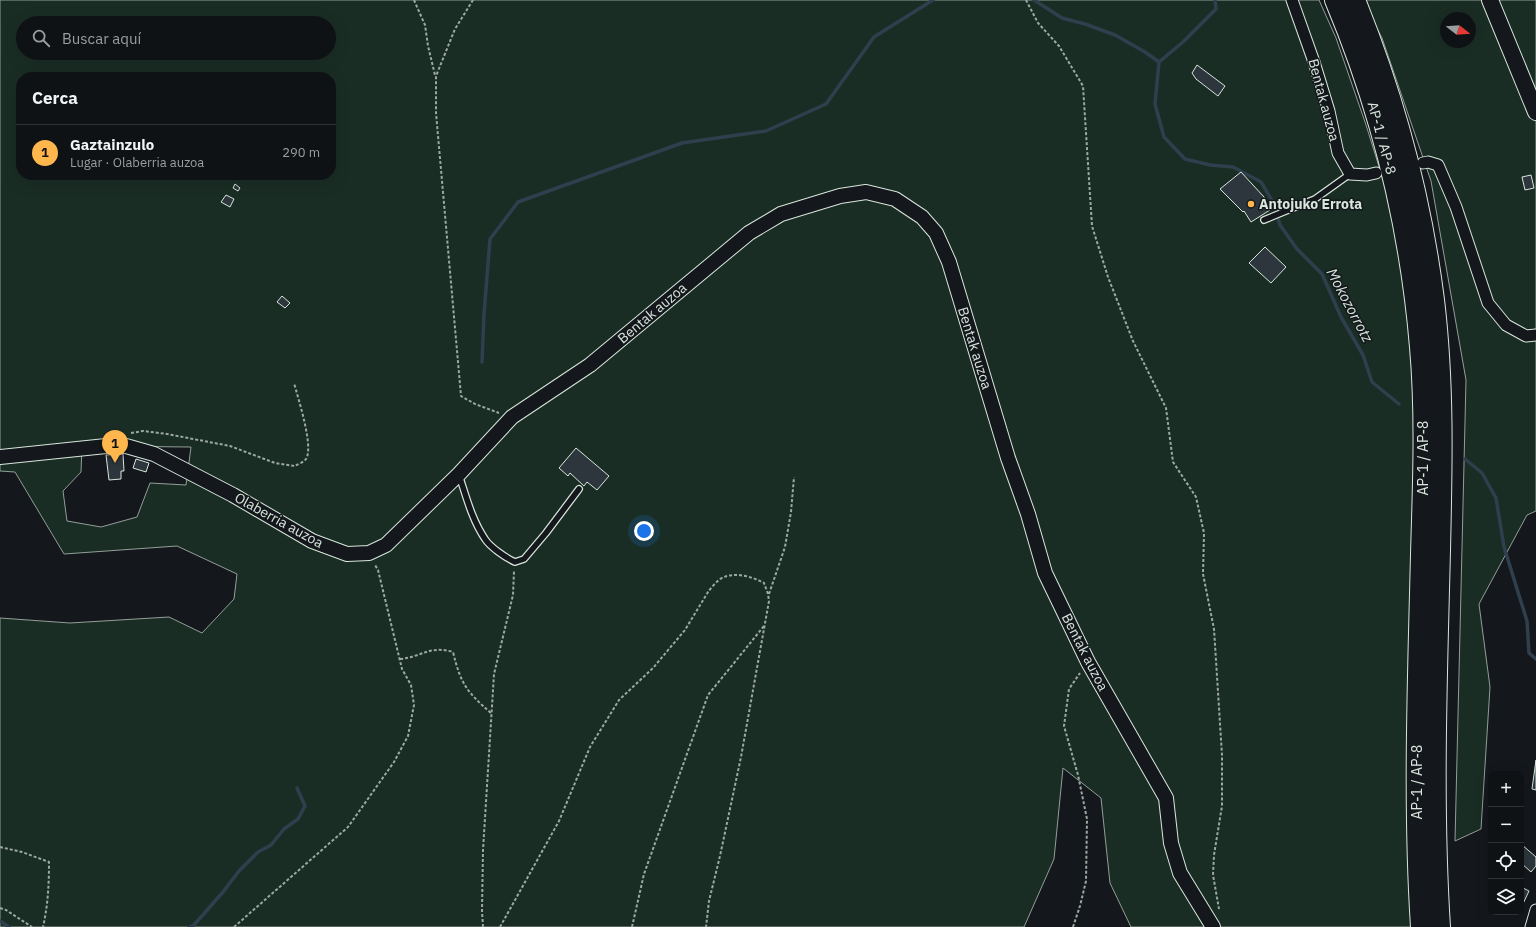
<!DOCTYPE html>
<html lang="es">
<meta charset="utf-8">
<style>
:root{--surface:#0f1215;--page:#181b1e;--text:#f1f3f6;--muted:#9b9ea0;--line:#2f3234;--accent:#ffb74d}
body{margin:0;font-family:"IBM Plex Sans",sans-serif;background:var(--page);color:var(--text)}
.controls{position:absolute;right:12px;bottom:12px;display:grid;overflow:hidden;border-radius:8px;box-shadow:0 4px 16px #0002}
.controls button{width:36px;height:36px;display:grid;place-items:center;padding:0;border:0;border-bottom:1px solid var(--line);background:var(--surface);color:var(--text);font:20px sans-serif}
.compass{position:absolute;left:1440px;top:12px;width:36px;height:36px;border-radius:50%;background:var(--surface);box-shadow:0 4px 16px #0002;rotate:107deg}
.you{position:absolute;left:644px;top:531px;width:14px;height:14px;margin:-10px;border:3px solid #fff;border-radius:50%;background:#1a73e8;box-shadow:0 0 0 6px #1a73e833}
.badge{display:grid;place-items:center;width:26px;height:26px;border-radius:50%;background:var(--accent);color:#111;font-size:13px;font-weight:700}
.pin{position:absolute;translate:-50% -33px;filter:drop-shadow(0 1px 2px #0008)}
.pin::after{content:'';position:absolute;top:21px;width:14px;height:12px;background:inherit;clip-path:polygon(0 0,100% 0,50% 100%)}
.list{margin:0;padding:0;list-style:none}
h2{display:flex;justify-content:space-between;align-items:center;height:52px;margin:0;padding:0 16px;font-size:17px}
h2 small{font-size:13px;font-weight:400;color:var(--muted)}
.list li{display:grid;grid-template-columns:26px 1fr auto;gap:12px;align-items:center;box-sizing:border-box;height:56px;padding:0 16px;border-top:1px solid var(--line)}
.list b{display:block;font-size:15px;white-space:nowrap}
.list p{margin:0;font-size:13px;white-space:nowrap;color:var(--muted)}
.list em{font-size:13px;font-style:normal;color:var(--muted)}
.icon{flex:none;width:22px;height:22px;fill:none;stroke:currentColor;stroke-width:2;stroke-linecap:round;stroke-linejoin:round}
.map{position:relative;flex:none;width:1536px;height:927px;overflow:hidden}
.search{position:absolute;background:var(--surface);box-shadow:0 4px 16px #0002;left:16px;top:16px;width:320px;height:44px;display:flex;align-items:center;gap:10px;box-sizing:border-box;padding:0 14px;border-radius:22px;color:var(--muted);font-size:15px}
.panel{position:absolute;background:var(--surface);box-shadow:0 4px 16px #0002;left:16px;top:72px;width:320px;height:108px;border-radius:16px}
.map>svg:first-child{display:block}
</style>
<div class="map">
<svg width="1536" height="927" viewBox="0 0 1536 927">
<rect width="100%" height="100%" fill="#14181c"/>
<path fill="#1a2d24" stroke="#939e99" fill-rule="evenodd" d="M0,0H1319L1336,38L1366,125L1397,224L1415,350L1413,927H1131L1110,883L1101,798L1063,768L1054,859L1024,927H0V618L70,623L169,617L202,633L234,599L237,574L177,546L64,554L15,472L0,471ZM23,23H329V53H23ZM21,77H331V175H21ZM82,446L191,447L186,485L150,483L137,517L101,527L67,521L63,491L81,472Z
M1362,0H1536V511L1527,515L1479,604L1490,687L1481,829L1455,841L1466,380L1431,181L1382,38ZM1446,18H1470V42H1446Z"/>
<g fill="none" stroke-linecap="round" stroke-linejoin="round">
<path stroke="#2f3f4d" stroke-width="3.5" d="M1034,0L1062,18L1085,24L1115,35L1145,52L1159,62
M1215,0L1216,9L1183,42L1159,62L1155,104L1164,137L1185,159L1210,165L1233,167L1261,182L1274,204L1280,225L1297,249L1322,274L1341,317L1363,355L1372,382L1399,404
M482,362L484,314L490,239L518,202L682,143L766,131L826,104L874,37L933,0
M1465,459L1482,473L1496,498L1504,547L1527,621L1529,653L1536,659
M0,921L9,927
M189,927L194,925L223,892L239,871L258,852L271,845L284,829L298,819L305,806L297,788"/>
</g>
<path fill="#2c363c" stroke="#d8e6dc" d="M1197,65L1225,86L1218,96L1196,79L1192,73Z
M1241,172L1264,197L1270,210L1251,222L1244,211L1243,212L1220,189Z
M1531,175L1534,188L1525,190L1522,177Z
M235,184L240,188L238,191L233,188Z
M226,195L234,199L230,207L221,202Z
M1265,247L1286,267L1271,283L1249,263Z
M282,296L290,303L285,308L277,302Z
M576,448L609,476L597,490L587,482L584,486L570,473L568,476L559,468Z
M123,454L124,471H121V479L109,480L106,455Z
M136,459L149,463L146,472L133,468Z
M1536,760V790L1532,789Z
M1521,844L1536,857V866L1531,872L1521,863Z
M1521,887L1529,891L1521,908Z"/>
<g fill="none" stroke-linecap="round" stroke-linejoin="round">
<defs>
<path id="service" d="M1264,220L1315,199L1350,174
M459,475C466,496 472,520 485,539C490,547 506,558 515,562L524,559L546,533L579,489"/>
<path id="minor" d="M1292,0L1314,62L1329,111L1338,153L1350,174L1367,175L1376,173
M1423,163L1428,162L1438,165L1456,207L1488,303L1506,325L1526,336L1536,335
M1531,927L1536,910"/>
<path id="tertiary" d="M0,457L106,446H126L154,454L233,495L312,541L347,554L369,553L386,545L459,474L512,417L590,365L749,233L781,214L840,196L866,192L895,199L922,217L936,233L949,262L1008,458L1028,514L1045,573L1088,662L1166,798L1171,843L1180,873L1213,927"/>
<path id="secondary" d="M1490,0L1536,112"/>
<path id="motorway" d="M1335,0C1381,110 1410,227 1420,347C1426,416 1423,485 1421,554C1418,679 1413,803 1421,927
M1355,0C1394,96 1421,197 1434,300C1444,383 1442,466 1440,550C1437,675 1432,801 1440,927"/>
</defs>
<use href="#service" stroke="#d8e6dc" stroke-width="8"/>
<use href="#minor" stroke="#d8e6dc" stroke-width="13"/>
<use href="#tertiary" stroke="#d8e6dc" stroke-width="16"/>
<use href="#secondary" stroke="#d8e6dc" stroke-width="18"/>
<use href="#motorway" stroke="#d8e6dc" stroke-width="22"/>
<path stroke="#9da8a2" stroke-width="2" stroke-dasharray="3 2" stroke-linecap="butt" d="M414,0L425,25L428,46L435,75
M473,0L455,29L436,76V113L461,396L475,404L499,413
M1026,0L1038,23L1059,46L1083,86L1092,226L1108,277L1133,341L1166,408L1173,462L1196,497L1204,533L1203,574L1214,629L1222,755V806L1214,855L1213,875L1219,909
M131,433L143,431L167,434L230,446L275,463L295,466C298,464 304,462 306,459C314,447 298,398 294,383
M769,594L785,547L791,512L794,477
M400,659C422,657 429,645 453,652C461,685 467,692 492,714
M0,847L22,852L49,862C49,884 48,905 43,927
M0,908L6,910L32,927
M234,927L348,827L394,762L408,736L414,705L411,685L402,669L378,570L375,565
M483,927L482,911L483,850L494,674L513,595L514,571
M500,927L559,821L590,747L619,700L653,668L685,630L708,592C712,587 718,579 724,577C737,572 753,577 764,583L768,594L769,601L741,757L720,856L709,901L706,927
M632,927L644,874L708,695L764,626
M1073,927L1080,906L1086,881L1087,819L1078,775L1064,726L1069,689L1080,673"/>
<use href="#service" stroke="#14181c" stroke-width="5.5"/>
<use href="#minor" stroke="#14181c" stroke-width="11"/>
<use href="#tertiary" stroke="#14181c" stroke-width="14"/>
<use href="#secondary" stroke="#14181c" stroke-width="16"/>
<use href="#motorway" stroke="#14181c" stroke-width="20"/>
</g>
<circle fill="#ffb74d" stroke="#14181c" stroke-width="1.5" cx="1251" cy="204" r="4"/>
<g text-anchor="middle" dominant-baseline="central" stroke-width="3" stroke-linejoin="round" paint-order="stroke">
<g font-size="14" fill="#d8e6dc" stroke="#14181c">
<text transform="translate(1324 100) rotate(75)">Bentak auzoa</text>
<text transform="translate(1382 138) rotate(75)">AP-1 / AP-8</text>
<text transform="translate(652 313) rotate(-40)">Bentak auzoa</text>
<text transform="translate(975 348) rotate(73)">Bentak auzoa</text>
<text transform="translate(1423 458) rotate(-90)">AP-1 / AP-8</text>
<text transform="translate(279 520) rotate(29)">Olaberria auzoa</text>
<text transform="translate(1085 652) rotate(63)">Bentak auzoa</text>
<text transform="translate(1417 782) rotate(-90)">AP-1 / AP-8</text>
</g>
<g font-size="14" font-weight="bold" fill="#d8e6dc" stroke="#14181c" text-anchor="start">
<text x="1259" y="204">Antojuko Errota</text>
</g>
<g font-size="15" font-style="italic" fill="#d8e6dc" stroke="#14181c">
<text transform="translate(1350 305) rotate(62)">Mokozorrotz</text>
</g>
</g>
</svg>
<div class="controls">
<button>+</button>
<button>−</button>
<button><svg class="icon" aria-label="locate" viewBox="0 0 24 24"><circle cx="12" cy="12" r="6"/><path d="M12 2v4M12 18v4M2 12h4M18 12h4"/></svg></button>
<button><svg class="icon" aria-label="layers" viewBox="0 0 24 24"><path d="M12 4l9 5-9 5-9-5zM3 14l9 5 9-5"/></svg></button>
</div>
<svg class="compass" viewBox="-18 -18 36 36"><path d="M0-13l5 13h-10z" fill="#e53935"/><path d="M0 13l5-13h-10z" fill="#9b9ea0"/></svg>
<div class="you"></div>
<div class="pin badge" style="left:115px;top:463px">1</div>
<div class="search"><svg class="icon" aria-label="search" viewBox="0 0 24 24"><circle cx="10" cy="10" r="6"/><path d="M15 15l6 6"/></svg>Buscar aquí</div>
<section class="panel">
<h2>Cerca<small></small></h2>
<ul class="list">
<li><span class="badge">1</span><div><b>Gaztainzulo</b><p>Lugar · Olaberria auzoa</p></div><em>290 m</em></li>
</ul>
</section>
</div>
